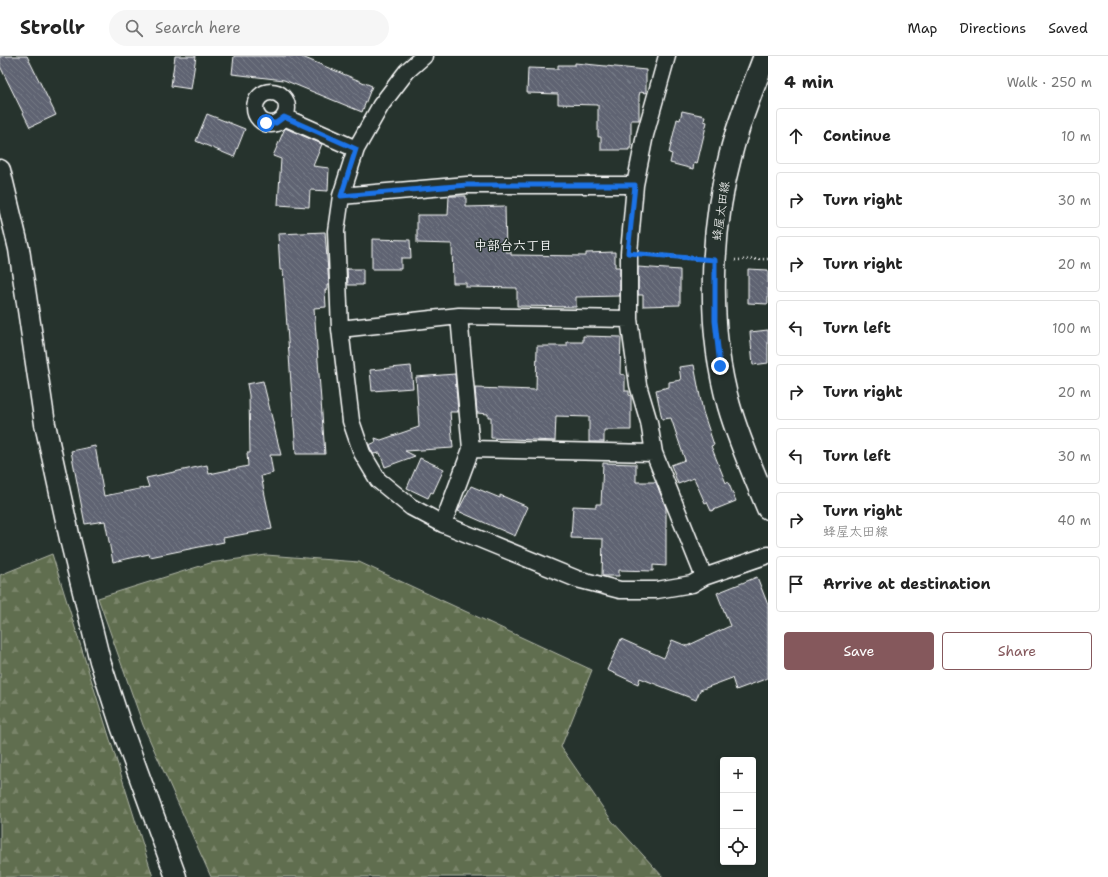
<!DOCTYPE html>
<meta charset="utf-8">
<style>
:root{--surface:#fff;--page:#f6f6f6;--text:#222;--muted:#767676;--line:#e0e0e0;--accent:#85585c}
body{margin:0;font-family:"Shantell Sans","Klee One",sans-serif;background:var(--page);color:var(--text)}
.controls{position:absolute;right:12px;bottom:12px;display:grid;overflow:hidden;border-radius:4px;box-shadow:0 2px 6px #0003}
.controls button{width:36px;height:36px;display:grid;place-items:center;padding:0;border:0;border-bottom:1px solid var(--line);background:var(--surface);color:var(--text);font:20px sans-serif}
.stop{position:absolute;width:12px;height:12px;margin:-9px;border:3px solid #1a73e8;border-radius:50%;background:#fff}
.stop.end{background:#1a73e8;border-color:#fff;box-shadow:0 1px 4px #0008}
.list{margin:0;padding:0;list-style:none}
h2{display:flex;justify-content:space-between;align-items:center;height:52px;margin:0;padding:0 16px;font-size:17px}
h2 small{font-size:13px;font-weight:400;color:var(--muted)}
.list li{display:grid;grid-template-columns:26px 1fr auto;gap:12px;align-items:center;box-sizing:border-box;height:56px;margin:0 8px 8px;padding:0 8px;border:1px solid var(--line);border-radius:4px}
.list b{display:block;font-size:15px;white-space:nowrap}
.list p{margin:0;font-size:13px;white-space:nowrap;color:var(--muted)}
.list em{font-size:13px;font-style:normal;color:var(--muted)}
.actions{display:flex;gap:8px;padding:12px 16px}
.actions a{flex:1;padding:9px 0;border:1px solid var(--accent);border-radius:4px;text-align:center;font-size:14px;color:var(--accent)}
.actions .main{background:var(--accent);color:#fff}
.icon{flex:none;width:22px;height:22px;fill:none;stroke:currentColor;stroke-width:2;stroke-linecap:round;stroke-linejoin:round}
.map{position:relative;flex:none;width:768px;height:821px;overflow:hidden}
header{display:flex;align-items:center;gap:24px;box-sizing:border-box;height:56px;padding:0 20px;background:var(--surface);border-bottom:1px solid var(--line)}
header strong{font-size:19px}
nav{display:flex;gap:22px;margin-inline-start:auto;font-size:14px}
.search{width:280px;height:36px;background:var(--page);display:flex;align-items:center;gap:10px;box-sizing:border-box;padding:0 14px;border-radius:22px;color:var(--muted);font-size:15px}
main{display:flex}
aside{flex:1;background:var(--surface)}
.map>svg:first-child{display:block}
</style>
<header>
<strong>Strollr</strong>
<div class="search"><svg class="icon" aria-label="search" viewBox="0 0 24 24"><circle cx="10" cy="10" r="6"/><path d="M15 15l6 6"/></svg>Search here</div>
<nav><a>Map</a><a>Directions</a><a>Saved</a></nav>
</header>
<main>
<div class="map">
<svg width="768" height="821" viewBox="0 0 768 821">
<defs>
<pattern id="forest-firs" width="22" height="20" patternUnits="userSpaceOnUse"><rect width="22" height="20" fill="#616e4f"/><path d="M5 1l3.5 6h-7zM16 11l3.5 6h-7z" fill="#798469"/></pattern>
<pattern id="building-back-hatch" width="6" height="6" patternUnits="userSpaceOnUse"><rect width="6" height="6" fill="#5e6472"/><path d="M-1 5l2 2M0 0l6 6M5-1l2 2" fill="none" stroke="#767b87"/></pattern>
</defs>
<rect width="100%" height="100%" fill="#26332d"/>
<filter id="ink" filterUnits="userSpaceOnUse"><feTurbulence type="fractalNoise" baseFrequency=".025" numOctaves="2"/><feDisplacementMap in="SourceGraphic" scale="8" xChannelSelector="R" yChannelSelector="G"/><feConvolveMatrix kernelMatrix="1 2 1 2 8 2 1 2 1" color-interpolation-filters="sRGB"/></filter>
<g filter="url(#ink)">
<path fill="url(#forest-firs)" stroke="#b0b6a7" d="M52,498L153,821H0V519Z
M266,499L359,506L592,614L561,691L612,765L663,821H211L143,669L98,542L210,507Z"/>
<path fill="url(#building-back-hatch)" stroke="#fff" d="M0,0H27L56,59L30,71L0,10Z
M175,0H196L191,33L171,30Z
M234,0H300L372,30L362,56L284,24L232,18Z
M575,7L646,14V37L640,36L639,40V64H631V92H629V94H601V81H598V49L558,48V38L527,37L528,12L558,13V9H575Z
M682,55L705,60L704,65L707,66L697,108L694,107L693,113L670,107L672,98L669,97L677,63L680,64Z
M207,58L245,73L234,101L196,85Z
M285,72L322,88L313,110L329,112L328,135L310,134L309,151L278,149L281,103L273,100Z
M449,140H466V151L505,150L506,196H511V199L586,200V197L615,196V211H620V240L576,241V251L517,250V232L466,231V227H453L452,188L417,187V159H448Z
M325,176L329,229H327V234H325L326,251L314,252L325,398H296L283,214H280L278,178Z
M372,183L410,184L411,202H401V213H372Z
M638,211L680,214V249L643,250V239H638Z
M347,213H363V229H348Z
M748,213L768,214V248L748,247Z
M768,274V307L753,309L750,276Z
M583,280L621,281L620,318L625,319V335H629V339L631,340V374H604V386H589V361L556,360L555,385L491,382V361H488V358L477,357L475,332L536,334L537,290H567V286H583Z
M694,309L703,356L714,389L711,390L726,427L728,426L736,445L711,455L707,446L705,447L694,422L678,428L671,409L685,404L671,362L662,363L656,334L669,331V326L681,324L679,311Z
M411,310L413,332L372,335L370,314Z
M455,318L458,356H450L453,392L405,395L415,400L385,411L380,397L373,398L369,389L376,386L375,382L381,384L419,371L416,321Z
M263,325L281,399H270L273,417L261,420L272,473L223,482L224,486L150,501L149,498L113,506L105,465L85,468L71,395L95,390L104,440L149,431L146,422L207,409L209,418L248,410L247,397H250L249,339L247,328Z
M420,402L444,413L433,437L431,436L428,442L407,432Z
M603,407L636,408V426H656L666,452V510L653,509V515L619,514V520H602L603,483L571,482L573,450L596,451V448H601Z
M471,430L500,442V439L528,451L515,480L458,455Z
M757,521L768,549V622L736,634L732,622L700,634L696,644L640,622L638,628L607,614L621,583L664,602L672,584L687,590L730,570L717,537Z"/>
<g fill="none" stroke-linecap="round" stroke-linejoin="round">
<defs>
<path id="minor" d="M424,0L407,15L381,49L356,93L341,140L336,175L340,273L351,365L362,397L378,424L411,451L443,468L577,523L620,534H657L692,528L704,521L768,499
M667,0L645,79L635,129L629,197V263L638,329L649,366L654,397L704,521
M255 52a16 16 0 1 1 32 0a16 16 0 1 1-32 0Z
M284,61L356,93
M341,140L467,129H635
M340,273L459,260L629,263
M471,393L654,397
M443,468L471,393L459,260"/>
<path id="tertiary" d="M0,114L19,193L45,368L70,483L100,605L121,670L176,821"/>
<path id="secondary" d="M765,0C753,32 739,64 731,97C710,175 707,273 729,350C739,385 754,418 768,452"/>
</defs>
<use href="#minor" stroke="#fff" stroke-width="19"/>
<use href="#tertiary" stroke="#fff" stroke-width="23"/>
<use href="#secondary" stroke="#fff" stroke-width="25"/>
<path stroke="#fff" stroke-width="2.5" stroke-dasharray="1 3" stroke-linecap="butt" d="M647,198L696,203
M735,204L768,203"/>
<use href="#minor" stroke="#26332d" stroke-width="16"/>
<use href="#tertiary" stroke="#26332d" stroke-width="20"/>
<use href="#secondary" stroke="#26332d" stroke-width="22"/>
</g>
</g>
<g fill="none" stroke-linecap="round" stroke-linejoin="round" filter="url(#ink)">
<path stroke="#1a73e8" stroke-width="5" d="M266,67H276L284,61L356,93L341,140L467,129H635L628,197L715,204V265L720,310"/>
</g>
<g text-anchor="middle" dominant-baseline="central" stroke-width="3" stroke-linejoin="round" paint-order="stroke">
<g font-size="12" fill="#fff" stroke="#26332d">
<text transform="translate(721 155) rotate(-82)">蜂屋太田線</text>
</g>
<g font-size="13" font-weight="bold" fill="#fff" stroke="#26332d">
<text x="513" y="189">中部台六丁目</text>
</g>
</g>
</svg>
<div class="controls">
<button>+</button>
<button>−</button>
<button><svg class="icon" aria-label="locate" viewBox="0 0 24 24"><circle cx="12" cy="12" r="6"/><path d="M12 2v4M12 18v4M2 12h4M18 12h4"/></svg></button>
</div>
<div class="stop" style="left:266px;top:67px"></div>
<div class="stop end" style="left:720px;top:310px"></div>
</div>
<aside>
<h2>4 min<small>Walk · 250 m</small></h2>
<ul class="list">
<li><svg class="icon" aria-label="ahead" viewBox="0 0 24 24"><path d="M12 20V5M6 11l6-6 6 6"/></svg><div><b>Continue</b></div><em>10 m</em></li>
<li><svg class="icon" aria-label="right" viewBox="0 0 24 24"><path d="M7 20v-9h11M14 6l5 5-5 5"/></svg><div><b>Turn right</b></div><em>30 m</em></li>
<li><svg class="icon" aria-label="right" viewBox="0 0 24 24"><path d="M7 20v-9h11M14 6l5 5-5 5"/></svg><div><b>Turn right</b></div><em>20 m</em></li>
<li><svg class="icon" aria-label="left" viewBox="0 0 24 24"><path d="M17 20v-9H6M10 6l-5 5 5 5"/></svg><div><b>Turn left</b></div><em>100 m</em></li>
<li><svg class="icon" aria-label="right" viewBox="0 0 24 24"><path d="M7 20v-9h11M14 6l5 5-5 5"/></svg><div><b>Turn right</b></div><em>20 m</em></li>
<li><svg class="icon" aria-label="left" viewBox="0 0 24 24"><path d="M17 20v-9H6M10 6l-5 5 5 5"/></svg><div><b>Turn left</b></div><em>30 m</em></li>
<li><svg class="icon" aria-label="right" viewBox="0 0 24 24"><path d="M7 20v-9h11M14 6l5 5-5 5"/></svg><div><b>Turn right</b><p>蜂屋太田線</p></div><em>40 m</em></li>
<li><svg class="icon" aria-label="arrive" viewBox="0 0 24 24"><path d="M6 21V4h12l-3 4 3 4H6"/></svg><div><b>Arrive at destination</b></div></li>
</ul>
<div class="actions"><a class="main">Save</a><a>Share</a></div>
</aside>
</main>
